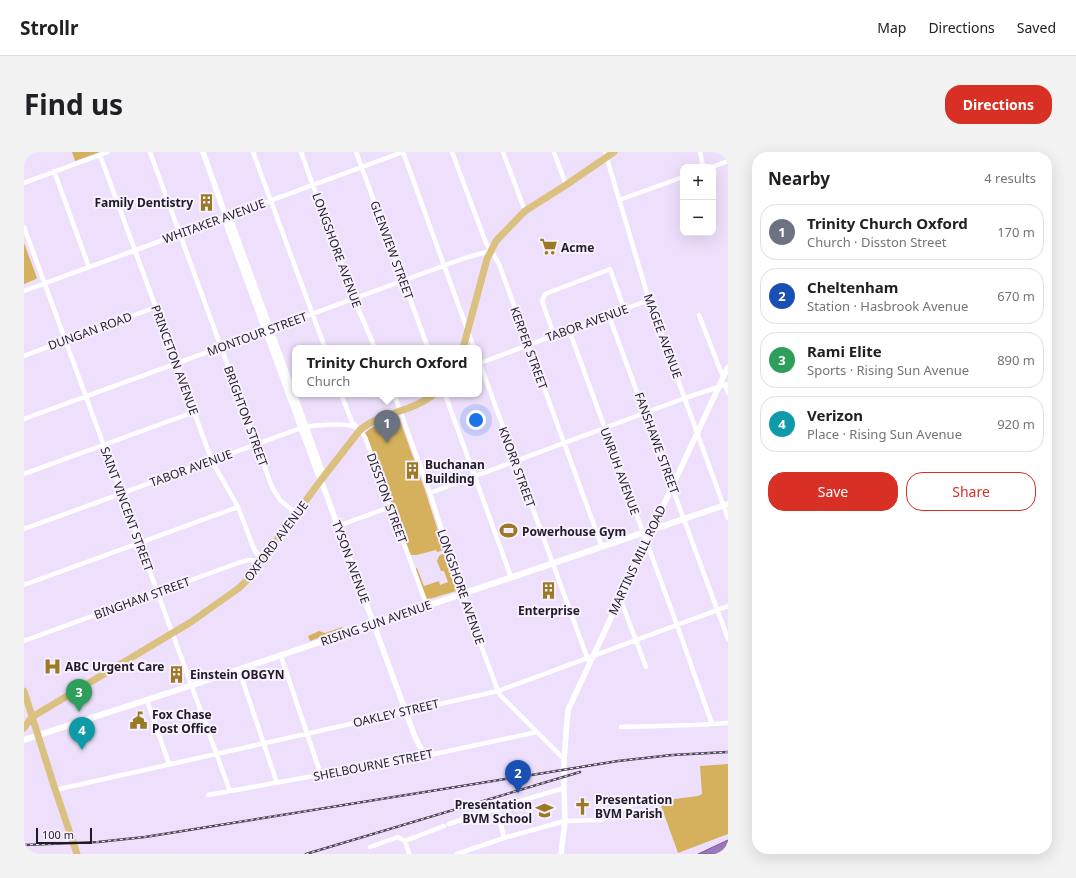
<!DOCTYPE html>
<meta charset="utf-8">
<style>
:root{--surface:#fff;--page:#f2f2f2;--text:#202124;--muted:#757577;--line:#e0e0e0;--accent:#d93025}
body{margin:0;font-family:"Noto Sans",sans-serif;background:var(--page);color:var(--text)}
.controls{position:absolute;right:12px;top:12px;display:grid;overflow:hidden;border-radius:8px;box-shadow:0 4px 16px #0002}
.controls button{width:36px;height:36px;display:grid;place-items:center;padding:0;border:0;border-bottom:1px solid var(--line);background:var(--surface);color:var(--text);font:20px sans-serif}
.scale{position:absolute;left:12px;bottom:10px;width:56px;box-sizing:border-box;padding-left:4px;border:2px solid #221b27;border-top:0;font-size:11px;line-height:14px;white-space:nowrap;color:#221b27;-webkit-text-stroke:3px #f8f1ff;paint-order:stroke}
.you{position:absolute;left:452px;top:268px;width:14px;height:14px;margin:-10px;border:3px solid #fff;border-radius:50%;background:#1a73e8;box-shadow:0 0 0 6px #1a73e833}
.badge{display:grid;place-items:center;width:26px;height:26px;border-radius:50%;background:var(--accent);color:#fff;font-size:13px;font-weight:700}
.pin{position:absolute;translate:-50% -33px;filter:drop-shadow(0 1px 2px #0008)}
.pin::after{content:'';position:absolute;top:21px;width:14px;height:12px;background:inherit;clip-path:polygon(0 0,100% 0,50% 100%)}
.popup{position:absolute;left:268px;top:193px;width:190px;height:52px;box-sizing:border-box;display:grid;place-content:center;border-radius:8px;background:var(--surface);filter:drop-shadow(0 1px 3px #0005);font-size:13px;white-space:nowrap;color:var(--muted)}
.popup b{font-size:15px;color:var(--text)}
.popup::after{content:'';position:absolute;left:50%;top:100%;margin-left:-8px;border:8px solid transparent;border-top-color:var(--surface)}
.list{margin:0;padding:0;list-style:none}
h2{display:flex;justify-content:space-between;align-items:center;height:52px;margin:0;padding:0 16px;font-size:17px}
h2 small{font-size:13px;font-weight:400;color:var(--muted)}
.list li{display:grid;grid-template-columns:26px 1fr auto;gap:12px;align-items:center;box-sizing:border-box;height:56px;margin:0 8px 8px;padding:0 8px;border:1px solid var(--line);border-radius:16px}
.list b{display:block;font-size:15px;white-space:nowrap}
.list p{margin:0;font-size:13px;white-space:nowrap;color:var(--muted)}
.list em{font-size:13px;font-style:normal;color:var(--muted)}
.actions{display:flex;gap:8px;padding:12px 16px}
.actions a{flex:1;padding:9px 0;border:1px solid var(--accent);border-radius:16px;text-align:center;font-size:14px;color:var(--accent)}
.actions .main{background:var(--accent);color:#fff}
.map{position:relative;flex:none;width:704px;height:702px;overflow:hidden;border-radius:16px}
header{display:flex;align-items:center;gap:24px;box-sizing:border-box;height:56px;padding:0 20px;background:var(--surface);border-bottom:1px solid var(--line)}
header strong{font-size:19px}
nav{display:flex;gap:22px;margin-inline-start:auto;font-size:14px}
.intro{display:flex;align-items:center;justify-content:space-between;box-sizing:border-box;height:96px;padding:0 24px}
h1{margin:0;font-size:28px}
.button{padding:10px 18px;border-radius:16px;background:var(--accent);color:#fff;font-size:14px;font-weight:700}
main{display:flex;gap:24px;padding:0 24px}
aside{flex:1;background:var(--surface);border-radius:16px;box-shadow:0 4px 16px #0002}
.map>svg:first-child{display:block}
</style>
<header>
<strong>Strollr</strong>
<nav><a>Map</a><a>Directions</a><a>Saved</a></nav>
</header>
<div class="intro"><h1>Find us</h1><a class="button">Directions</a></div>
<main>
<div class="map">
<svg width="704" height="702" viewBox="0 0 704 702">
<rect width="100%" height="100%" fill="#eee0fc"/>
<path fill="#d5b05d" d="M48,0H76L51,9Z
M0,91L13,126L12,127L0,132Z
M373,265L375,266L401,338L420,398L413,400L412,398L393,403H387L385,401L341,281L347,276Z
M420,401L432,439L402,448L391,417L393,416L400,434L415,429L416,433L424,430L420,419H417L413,409L415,404Z
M318,475L319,477L286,489L284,484L295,479L301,481Z
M704,612V682L654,701L636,651L641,653H645L650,647L674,644L678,642L676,614Z"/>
<path fill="#9e76bd" stroke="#795b90" d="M704,688V702H674Z"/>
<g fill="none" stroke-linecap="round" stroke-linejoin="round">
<path stroke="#fff" stroke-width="4.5" d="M126,0L248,335L256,348L273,362
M229,0L301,196
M277,0L330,147L351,196
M332,0L404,196
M379,0L450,196
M428,0L462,91C466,98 471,104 475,112L578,395
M479,0L501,59
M530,0L542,33
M581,0L625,148L704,366
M676,0L679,15
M76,3L188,309L214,355L230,397L237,409
M688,15L704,9
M30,19L65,115
M0,31L84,0
M595,48L659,25
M0,75L206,639
M0,139L379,0
M675,163L699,225
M585,164L704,487
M545,178L653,473L688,572
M530,183L518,149L521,142L584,118L586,117L600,157
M0,204L132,155
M455,209L564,508
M456,211L625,148
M701,233L704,241
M317,242L328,270L336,278L341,285L403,454
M370,242L406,341L438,442L474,539L477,544L540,607
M421,242L487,425
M0,267L441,106L466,99
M0,322L170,260
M406,341L661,246L704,232
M314,374L366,355
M0,377L277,276C287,273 318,271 328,274C331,274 334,277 336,278
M0,433L214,355
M596,446L622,515
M0,489L214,411L224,408L237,409
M257,504L297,623
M215,518L253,631
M123,548L145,612
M597,575L670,573L704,571
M31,638L474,539L704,454
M184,643L401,604L513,580
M473,656L480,686
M425,672L473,656L540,636
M381,689L420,674
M381,689L385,702
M346,695L374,685L381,689
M433,702L480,686L541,669L577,668L607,653L633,645L643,646"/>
<path stroke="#fff" stroke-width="5.5" d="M179,0L202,65L203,74L294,322L297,328L391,585L401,604
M203,66L208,72L298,319L297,327
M537,702L541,669L540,636V607L544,558L704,215"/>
<path stroke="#fff" stroke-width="6" d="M0,588L184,528L704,352"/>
<path stroke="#dac180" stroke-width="7" d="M439,196L463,107L472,89L501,59L542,33L590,0
M0,539L30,634L53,702
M0,576L8,565L167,470L215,436L223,428L297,328L336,278C357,260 389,260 410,242"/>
<defs>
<path id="rail" d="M0,693L74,690L121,685L594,609L648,603L704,600
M282,702L556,620"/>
</defs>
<use href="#rail" stroke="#4f4656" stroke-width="2.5"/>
<use href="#rail" stroke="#f8f1ff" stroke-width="1" stroke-dasharray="3" stroke-linecap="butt"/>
</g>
<defs>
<symbol id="building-bare" viewBox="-9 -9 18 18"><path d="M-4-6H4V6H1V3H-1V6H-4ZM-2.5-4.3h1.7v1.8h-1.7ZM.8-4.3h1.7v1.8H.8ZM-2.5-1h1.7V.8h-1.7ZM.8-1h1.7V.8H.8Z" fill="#9c7a25" stroke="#f8f1ff" stroke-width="2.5" paint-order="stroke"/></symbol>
<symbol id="supermarket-bare" viewBox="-9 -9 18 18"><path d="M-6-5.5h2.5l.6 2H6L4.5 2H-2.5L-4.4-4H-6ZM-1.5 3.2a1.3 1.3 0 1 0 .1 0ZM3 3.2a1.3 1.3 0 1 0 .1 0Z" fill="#9c7a25" stroke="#f8f1ff" stroke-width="2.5" paint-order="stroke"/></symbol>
<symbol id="stadium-bare" viewBox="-9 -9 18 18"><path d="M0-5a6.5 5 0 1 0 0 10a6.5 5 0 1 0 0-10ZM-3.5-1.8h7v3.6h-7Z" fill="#9c7a25" stroke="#f8f1ff" stroke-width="2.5" paint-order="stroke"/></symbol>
<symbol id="hospital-bare" viewBox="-9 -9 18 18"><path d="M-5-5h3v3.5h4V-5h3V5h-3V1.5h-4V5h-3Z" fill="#9c7a25" stroke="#f8f1ff" stroke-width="2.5" paint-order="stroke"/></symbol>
<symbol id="civic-bare" viewBox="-9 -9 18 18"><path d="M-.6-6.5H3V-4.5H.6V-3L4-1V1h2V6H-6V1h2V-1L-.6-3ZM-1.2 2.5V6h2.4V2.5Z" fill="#9c7a25" stroke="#f8f1ff" stroke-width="2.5" paint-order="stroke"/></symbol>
<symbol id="church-bare" viewBox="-9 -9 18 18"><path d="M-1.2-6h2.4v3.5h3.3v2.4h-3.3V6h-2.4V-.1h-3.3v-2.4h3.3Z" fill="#9c7a25" stroke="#f8f1ff" stroke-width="2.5" paint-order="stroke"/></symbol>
<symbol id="school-bare" viewBox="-9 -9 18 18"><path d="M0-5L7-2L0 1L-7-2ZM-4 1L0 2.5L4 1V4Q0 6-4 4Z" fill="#9c7a25" stroke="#f8f1ff" stroke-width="2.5" paint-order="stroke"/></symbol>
</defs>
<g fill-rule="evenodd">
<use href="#building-bare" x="170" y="38" width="25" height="25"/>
<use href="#supermarket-bare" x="512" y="82" width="25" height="25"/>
<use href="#building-bare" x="376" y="306" width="25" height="25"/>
<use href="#stadium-bare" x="472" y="366" width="25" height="25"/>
<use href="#building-bare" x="512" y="426" width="25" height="25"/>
<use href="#hospital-bare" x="16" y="502" width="25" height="25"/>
<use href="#building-bare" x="140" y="510" width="25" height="25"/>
<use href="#civic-bare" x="102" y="556" width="25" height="25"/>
<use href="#church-bare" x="546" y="642" width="25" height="25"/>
<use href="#school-bare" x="508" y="646" width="25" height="25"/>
</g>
<g text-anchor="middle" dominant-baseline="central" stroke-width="4" stroke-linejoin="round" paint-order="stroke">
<g font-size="12" font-weight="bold" fill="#221b27" stroke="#f8f1ff" text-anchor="start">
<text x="169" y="50" text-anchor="end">Family Dentistry</text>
<text x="537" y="95">Acme</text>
<text x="401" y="312">Buchanan<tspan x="401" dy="14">Building</tspan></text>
<text x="498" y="379">Powerhouse Gym</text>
<text x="525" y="458" text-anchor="middle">Enterprise</text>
<text x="41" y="514">ABC Urgent Care</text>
<text x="166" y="522">Einstein OBGYN</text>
<text x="128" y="562">Fox Chase<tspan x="128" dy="14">Post Office</tspan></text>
<text x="571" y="647">Presentation<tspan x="571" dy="14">BVM Parish</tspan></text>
<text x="508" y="652" text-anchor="end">Presentation<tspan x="508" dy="14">BVM School</tspan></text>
</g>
<g font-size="12" fill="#221b27" stroke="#f8f1ff">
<text transform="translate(190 69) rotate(-20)">WHITAKER AVENUE</text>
<text transform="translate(313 98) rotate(70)">LONGSHORE AVENUE</text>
<text transform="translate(368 98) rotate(70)">GLENVIEW STREET</text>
<text transform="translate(563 171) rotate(-20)">TABOR AVENUE</text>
<text transform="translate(66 179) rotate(-20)">DUNGAN ROAD</text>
<text transform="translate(233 182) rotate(-20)">MONTOUR STREET</text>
<text transform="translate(639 184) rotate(70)">MAGEE AVENUE</text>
<text transform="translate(505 196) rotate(70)">KERPER STREET</text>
<text transform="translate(151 208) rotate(70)">PRINCETON AVENUE</text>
<text transform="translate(222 264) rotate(70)">BRIGHTON STREET</text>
<text transform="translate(633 291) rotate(70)">FANSHAWE STREET</text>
<text transform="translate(493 315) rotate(70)">KNORR STREET</text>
<text transform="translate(167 316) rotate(-20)">TABOR AVENUE</text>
<text transform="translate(596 319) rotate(70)">UNRUH AVENUE</text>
<text transform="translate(363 346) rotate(70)">DISSTON STREET</text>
<text transform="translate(103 357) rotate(70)">SAINT VINCENT STREET</text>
<text transform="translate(252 389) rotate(-53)">OXFORD AVENUE</text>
<text transform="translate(613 408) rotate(-65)">MARTINS MILL ROAD</text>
<text transform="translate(327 410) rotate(70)">TYSON AVENUE</text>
<text transform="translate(437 435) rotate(71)">LONGSHORE AVENUE</text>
<text transform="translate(118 446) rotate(-20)">BINGHAM STREET</text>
<text transform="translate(352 471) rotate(-19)">RISING SUN AVENUE</text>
<text transform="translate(372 561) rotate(-13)">OAKLEY STREET</text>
<text transform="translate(349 613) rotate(-11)">SHELBOURNE STREET</text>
</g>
</g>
</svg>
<div class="controls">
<button>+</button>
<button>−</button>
</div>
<div class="scale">100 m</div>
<div class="you"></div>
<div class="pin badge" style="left:363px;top:291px;background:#6b7280">1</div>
<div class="popup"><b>Trinity Church Oxford</b>Church</div>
<div class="pin badge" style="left:494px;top:641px;background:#1a4fb4">2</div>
<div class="pin badge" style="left:55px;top:560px;background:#2e9e5b">3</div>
<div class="pin badge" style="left:58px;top:598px;background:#0f9aa8">4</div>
</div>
<aside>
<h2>Nearby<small>4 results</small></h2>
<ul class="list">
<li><span class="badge" style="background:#6b7280">1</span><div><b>Trinity Church Oxford</b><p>Church · Disston Street</p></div><em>170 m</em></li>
<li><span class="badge" style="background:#1a4fb4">2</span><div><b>Cheltenham</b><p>Station · Hasbrook Avenue</p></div><em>670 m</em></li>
<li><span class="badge" style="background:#2e9e5b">3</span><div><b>Rami Elite</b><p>Sports · Rising Sun Avenue</p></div><em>890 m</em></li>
<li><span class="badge" style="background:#0f9aa8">4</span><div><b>Verizon</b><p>Place · Rising Sun Avenue</p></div><em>920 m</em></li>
</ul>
<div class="actions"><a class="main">Save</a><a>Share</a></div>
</aside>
</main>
